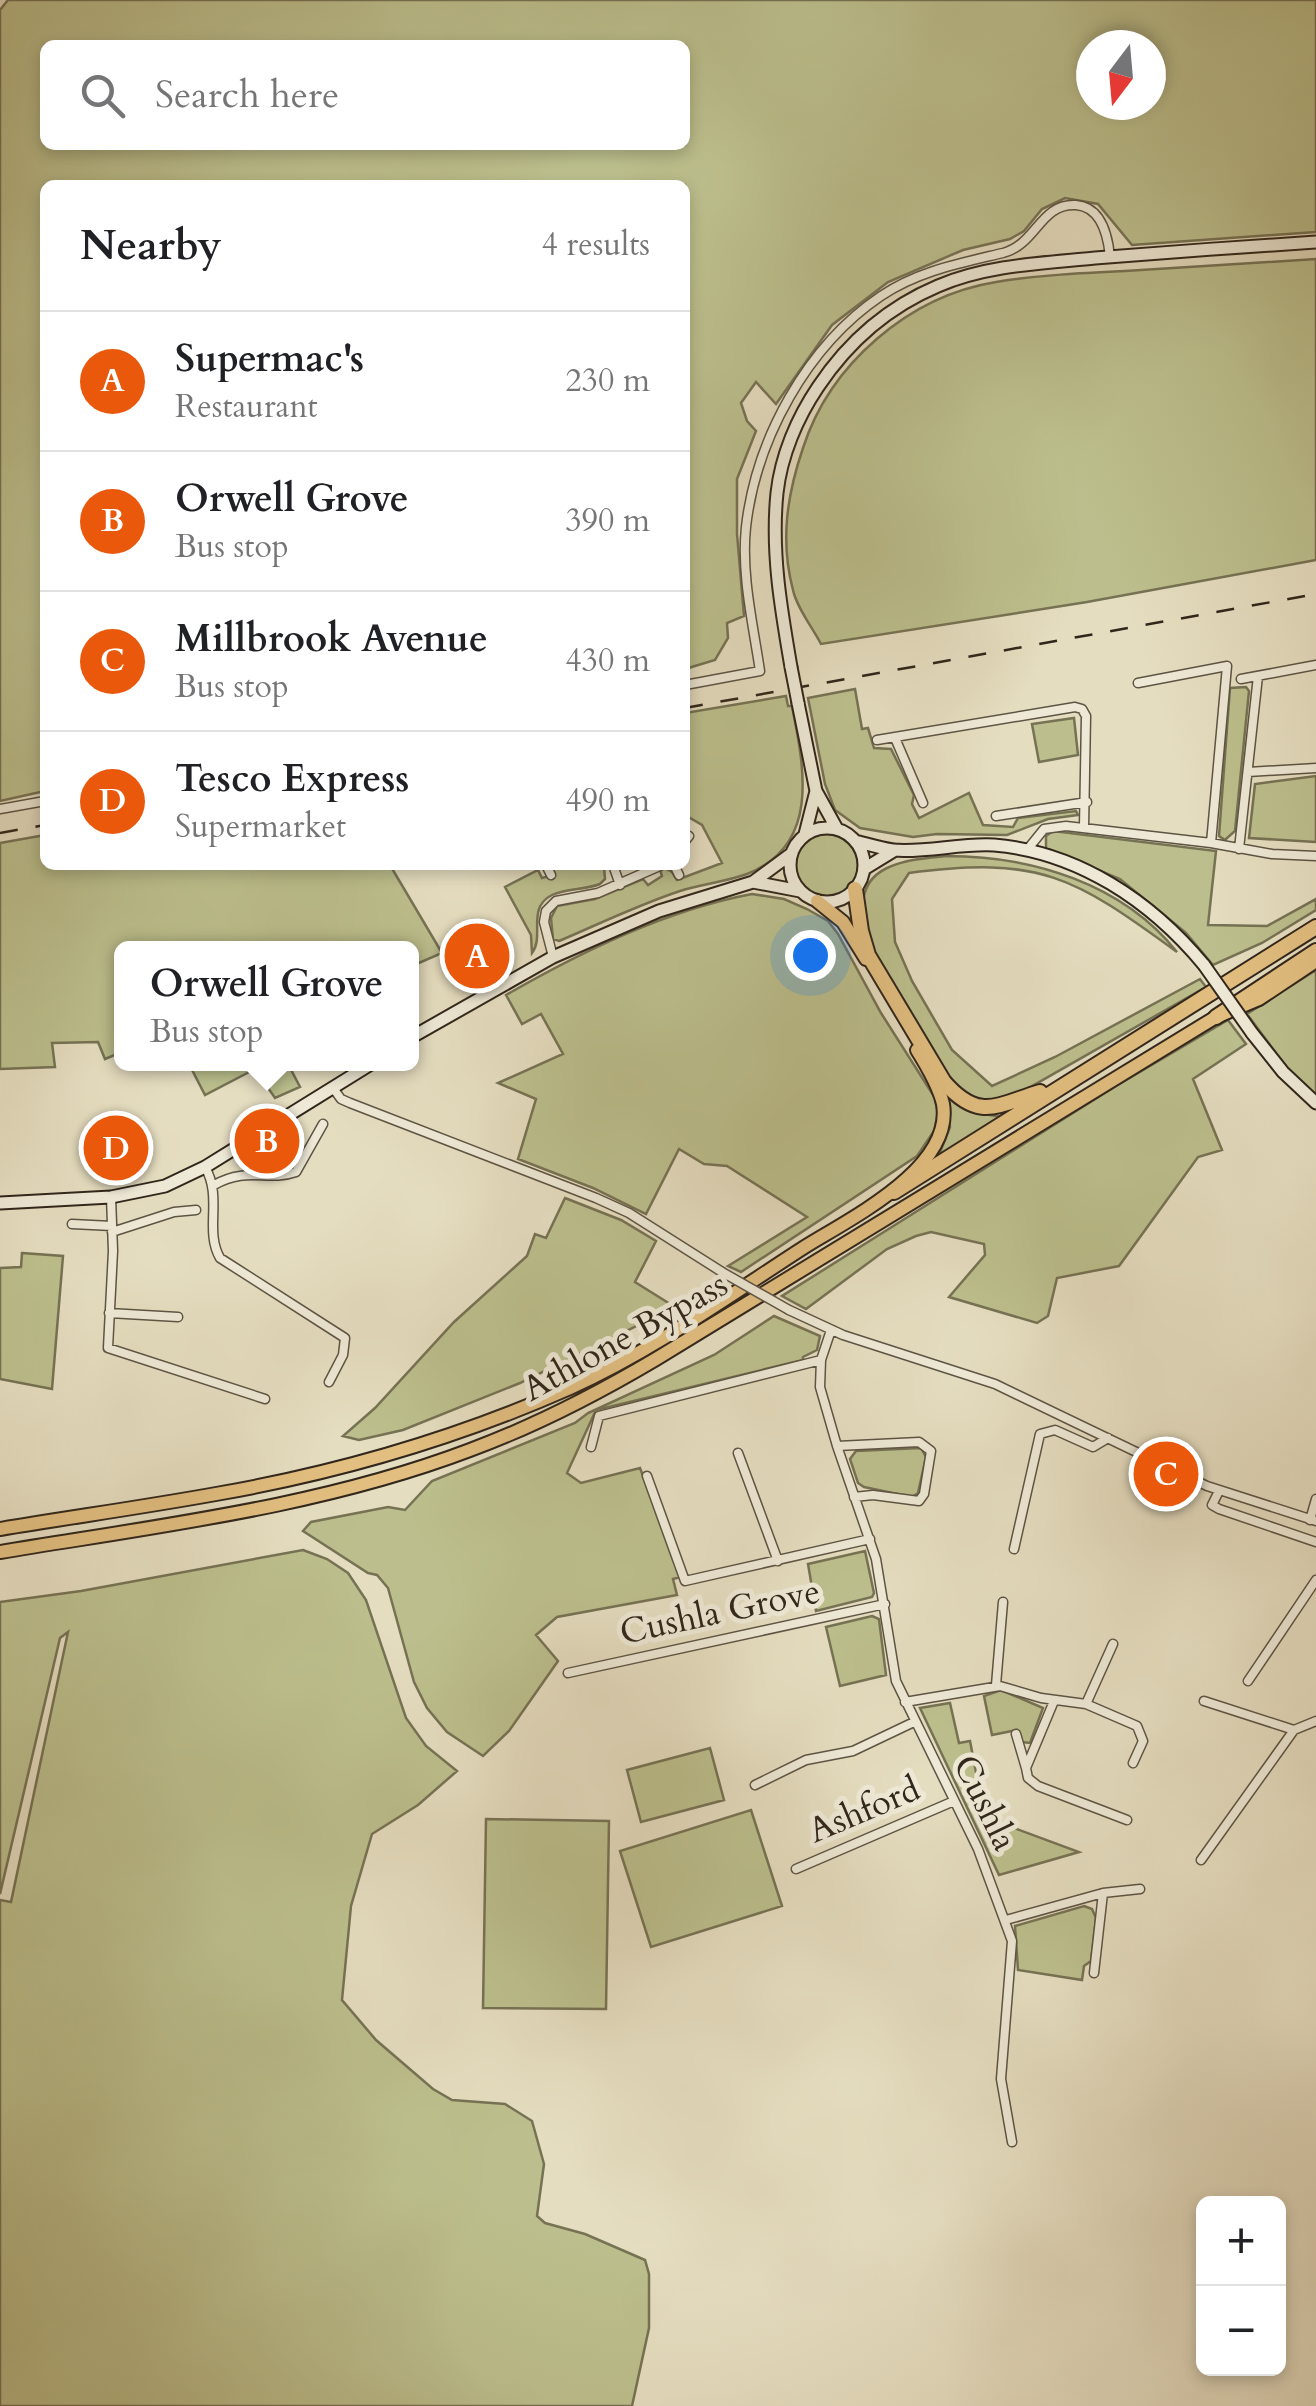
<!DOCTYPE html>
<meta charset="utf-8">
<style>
:root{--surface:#fff;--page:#f6f6f6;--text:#202124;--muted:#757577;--line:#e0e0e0;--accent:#ea580c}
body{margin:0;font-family:Cardo,serif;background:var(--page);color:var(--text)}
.controls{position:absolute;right:30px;bottom:30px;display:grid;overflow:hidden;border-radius:15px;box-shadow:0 5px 15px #0003}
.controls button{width:90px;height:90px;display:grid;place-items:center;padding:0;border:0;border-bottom:2px solid var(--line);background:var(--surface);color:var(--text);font:50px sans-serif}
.compass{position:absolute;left:1076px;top:30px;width:90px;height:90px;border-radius:50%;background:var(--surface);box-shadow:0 5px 15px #0003;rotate:196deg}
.you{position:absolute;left:810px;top:955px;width:35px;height:35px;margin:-25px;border:8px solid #fff;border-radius:50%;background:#1a73e8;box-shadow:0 0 0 15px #1a73e833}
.badge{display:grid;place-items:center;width:65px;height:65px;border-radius:50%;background:var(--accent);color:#fff;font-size:32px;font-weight:700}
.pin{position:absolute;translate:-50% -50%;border:5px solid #fff;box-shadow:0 2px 10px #0006}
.popup{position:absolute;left:114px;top:941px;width:305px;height:130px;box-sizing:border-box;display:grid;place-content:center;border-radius:15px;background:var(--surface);filter:drop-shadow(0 2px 8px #0005);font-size:32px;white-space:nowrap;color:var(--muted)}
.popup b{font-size:38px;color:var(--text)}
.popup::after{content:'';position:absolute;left:50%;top:100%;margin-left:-20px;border:20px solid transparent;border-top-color:var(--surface)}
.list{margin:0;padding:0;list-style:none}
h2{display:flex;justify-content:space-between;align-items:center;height:130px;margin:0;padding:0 40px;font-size:42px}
h2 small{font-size:32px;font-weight:400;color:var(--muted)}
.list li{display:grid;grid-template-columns:65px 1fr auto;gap:30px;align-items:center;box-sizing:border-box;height:140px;padding:0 40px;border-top:2px solid var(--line)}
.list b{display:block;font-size:38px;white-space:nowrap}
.list p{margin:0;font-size:32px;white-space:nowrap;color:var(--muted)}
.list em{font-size:32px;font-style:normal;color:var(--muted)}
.icon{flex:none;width:55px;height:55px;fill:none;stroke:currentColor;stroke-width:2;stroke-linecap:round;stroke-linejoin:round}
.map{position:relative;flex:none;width:1316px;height:2406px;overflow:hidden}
.search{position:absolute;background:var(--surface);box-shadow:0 5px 15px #0003;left:40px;top:40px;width:650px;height:110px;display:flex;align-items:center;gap:25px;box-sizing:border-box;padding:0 35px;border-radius:15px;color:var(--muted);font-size:38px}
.panel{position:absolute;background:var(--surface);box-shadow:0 5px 15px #0003;left:40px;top:180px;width:650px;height:690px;border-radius:15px}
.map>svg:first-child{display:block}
</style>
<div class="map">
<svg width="1316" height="2406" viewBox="0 0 1316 2406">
<rect width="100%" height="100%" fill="#e5ddc0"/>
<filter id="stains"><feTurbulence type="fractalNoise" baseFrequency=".002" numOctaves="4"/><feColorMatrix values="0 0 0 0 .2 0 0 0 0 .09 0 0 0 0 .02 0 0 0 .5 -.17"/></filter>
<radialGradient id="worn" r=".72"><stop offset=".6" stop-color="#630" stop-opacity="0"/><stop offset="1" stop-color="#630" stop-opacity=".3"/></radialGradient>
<path fill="#bcbf8d" stroke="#767254" stroke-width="2.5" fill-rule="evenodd" d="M8,0H1316V232L1132,245L1098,204L1065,198L1042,209L1024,231L1010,239L963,250L888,282L832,325L776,404L756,382L741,403L747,421L756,431L737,479V534L744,616L727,623L728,638L715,660L685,669V185H45V791L0,801V10ZM685,45V145H45V45ZM1091,45H1151V105H1091Z
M1316,259V560L1087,602L821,644C812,627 797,608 793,590C780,541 787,495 803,448C830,364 909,296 996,282C1039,275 1082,273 1125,271C1189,267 1252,263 1316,259Z
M1246,687L1249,691L1235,831L1225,840L1219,836L1230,688Z
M855,689L862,729L868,728L874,748L891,749L914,795L912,804L919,818L969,793L983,825L1013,827L1018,818L1076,811L1078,815L1048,819L1007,835L937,834L913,837L860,828L835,810L825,784L808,698Z
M786,696L788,706H792C804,767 821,845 747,874C725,882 702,884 680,891C638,905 599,924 559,941L553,939L551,918L557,906L595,899L643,879L648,885L662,876L660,870L664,868L672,872L677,880L722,863L702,825L685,815V713Z
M1074,718L1078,755L1039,762L1032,724Z
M1316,776V842L1249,838L1255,784Z
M1053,831L1216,851L1208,925L1267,926L1316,899V910L1262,943L1213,965L1186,933L1120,879L1046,848V836Z
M794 866a32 32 0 1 1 64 0a32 32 0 1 1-64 0Z
M45,835V865H390L442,953L412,966V948H122V1052L105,1059L98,1042L52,1043L55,1067L0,1069V843Z
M947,856C1031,856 1122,883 1177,952C1073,876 1040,856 909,873L892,899L895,942L912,981L952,1050L992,1086L1055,1057L1200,979L1206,987L1006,1101C993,1103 981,1103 970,1096C942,1077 924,1037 907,1009C887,976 831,895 887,868C906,859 927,858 947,856Z
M550,865L608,866L604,867L605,879L600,884C585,890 566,888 552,895C526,908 545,936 532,953L531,935L505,887L538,870L542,878L553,875Z
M752,894L784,899L807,909L828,921L838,934L881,1013L935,1098L938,1114L934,1131L917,1156L741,1272L728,1266L807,1217L727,1166L704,1164L679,1149L646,1214L593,1188L518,1159L536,1099L498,1083L563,1054L541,1014L522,1024L506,995C581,952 666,910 752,894Z
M1316,970V1097L1293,1076L1247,1014Z
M1228,1020L1246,1044L1193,1079L1222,1150L1198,1157L1119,1266L1057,1278L1048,1316L1037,1323L949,1297L985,1255L984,1244L931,1232L916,1236L887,1249L806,1309L782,1296L1116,1086Z
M189,1064H288L300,1087L275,1098L255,1069L205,1095Z
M946,1091C964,1112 980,1115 1006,1117L937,1160L950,1127Z
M565,1198L621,1220L656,1241L635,1282L675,1307L520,1383L403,1430L359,1440L343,1436L375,1408L454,1322L527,1256L535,1234L546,1238Z
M22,1253L63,1256L52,1389L0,1379V1268L21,1267Z
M774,1316L820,1336L817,1350L803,1357V1360L596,1410L567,1473L581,1483L640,1468L681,1577L673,1579L677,1595L557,1617L536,1635L558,1661L509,1731L483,1756L447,1732L427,1708L414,1682L388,1588L377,1575L368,1573L303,1531L311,1522L388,1507L405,1510L432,1481L575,1423L588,1413L714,1355Z
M921,1448L926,1457L918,1493L912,1497L864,1487L858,1483L850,1459L856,1451Z
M303,1550L327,1559L348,1573L366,1600L406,1718L426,1746L457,1771L418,1805L372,1834L351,1906L342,2000L376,2040L433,2089L452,2100L505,2104L532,2121L544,2164L537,2216L545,2223L585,2234L645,2260L649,2274V2328L632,2406H0V1900L11,1902L68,1632L60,1638L0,1894V1602L81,1591Z
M865,1551L874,1593L872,1597L816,1611L808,1564Z
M872,1616L879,1619L886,1675L840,1686L826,1627Z
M1001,1690L1043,1708L1030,1743L1022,1742L1017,1730L992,1735L984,1696Z
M950,1703L959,1743L970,1741L977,1777L1003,1824L1079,1852L999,1875L920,1708Z
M710,1748L724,1800L641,1822L627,1770Z
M751,1810L782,1906L651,1947L620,1851Z
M486,1819L609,1821L606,2009L483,2008Z
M1084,1906L1092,1909L1096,1918L1091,1961L1084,1966L1082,1980L1018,1970L1015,1926Z"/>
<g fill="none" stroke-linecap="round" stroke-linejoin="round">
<defs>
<path id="minor" d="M1241,679L1316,665
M1138,683L1227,666L1211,843
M685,685L760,671C753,624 741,574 746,527C756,439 807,346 881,296C918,271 961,263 1003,253C1037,244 1040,203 1076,205C1102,207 1108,236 1110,257
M895,738L923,803
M877,740L1075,707L1082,709L1086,716L1084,828
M1248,772L1316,768
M0,809L45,801
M996,816L1087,802
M685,841L689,836
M1239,849L1258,676
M1027,850L1044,829L1066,826L1211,843L1272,854L1316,856
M546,865L551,875
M613,865L620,885
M674,865L679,875
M553,957L544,922L546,911L556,901L598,893L662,865
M333,1088L341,1099L350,1103L596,1198L629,1213L722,1272
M205,1167C223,1198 204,1230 220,1258L345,1338L343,1355L329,1382
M214,1185C248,1166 267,1182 296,1172L323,1124
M111,1197L113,1251L108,1348L265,1399
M72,1224L112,1226
M112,1232L174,1212L196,1210
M789,1310L843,1335L995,1384L1207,1486L1316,1521
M109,1313L178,1317
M831,1330L821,1360L820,1387L837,1446L876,1559L896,1681L978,1849L1012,1941L1001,2079L1012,2142
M837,1446L919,1442L931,1451L924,1494L919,1501L873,1495L854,1497
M591,1447L599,1416L821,1360
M738,1453L778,1561
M647,1476L685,1581L870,1539
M1219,1491L1212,1505L1219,1509L1316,1542
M1310,1520L1316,1499
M1014,1549L1040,1434L1055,1430L1093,1447L1108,1438
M568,1673L885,1604
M1248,1681L1316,1580
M996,1685L1003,1602
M1054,1701L1026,1768L1028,1778L1038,1786L1127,1820
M1204,1701L1294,1730
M905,1702L1000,1686L1041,1698L1086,1704L1137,1726L1143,1741L1133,1763
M1086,1704L1113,1644
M1016,1734L1026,1768
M755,1785L806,1760L853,1751L914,1722
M1201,1860L1294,1730L1316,1721
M796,1869L954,1801
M1006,1920L1103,1893L1140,1889
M1094,1973L1103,1893"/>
<path id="secondary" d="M791,667C781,609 771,552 777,493C781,456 797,418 818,387C848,342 888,307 938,286C986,265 1044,263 1095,258C1169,252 1242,247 1316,242
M798,703L816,791L837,829
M790 865a37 37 0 1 1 74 0a37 37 0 1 1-74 0Z
M805,834L816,791
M855,841C867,844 880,848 893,850C926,853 960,843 994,845C1078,852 1151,901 1204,965
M864,869L895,850
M753,882L800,891
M1252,1033L1283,1072L1316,1103
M412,1037L553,957L659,911L753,882L791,854
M0,1203L111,1197L165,1186L205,1167L371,1064"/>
<path id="trunk" d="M817,901L843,922L866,959
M0,1529C72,1517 144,1507 216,1494C337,1473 457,1438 570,1388C652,1351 727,1297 803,1248C847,1220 954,1169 943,1104C939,1086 927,1066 917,1050
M0,1552C157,1526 320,1507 470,1450C535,1426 597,1394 656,1359L1216,1017L1259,999L1316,961"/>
<path id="motorway" d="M855,889L861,931L868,955L944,1082C979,1122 997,1105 1040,1092
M1216,1017L1316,951
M894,1192L1316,927"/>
</defs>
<use href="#minor" stroke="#5e5444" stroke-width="11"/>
<use href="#secondary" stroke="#31261b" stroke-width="15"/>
<use href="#trunk" stroke="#31261b" stroke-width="16"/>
<use href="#motorway" stroke="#31261b" stroke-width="18"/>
<use href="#minor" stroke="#eee9d6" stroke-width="8"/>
<use href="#secondary" stroke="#eee9d6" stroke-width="11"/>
<use href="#trunk" stroke="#e2be80" stroke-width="12"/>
<use href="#motorway" stroke="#e2be80" stroke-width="14"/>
<path stroke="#31261b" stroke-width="2.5" stroke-dasharray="18 18" stroke-linecap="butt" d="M685,708L1316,594
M0,833L45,825"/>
<defs>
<path id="minor-bridge" d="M722,1272L789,1310"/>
<path id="secondary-bridge" d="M791,667L798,703
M1204,965L1252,1033"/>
</defs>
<use href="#minor-bridge" stroke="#5e5444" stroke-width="11" stroke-linecap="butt"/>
<use href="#secondary-bridge" stroke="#31261b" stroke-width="15" stroke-linecap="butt"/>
<use href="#minor-bridge" stroke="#eee9d6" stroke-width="8"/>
<use href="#secondary-bridge" stroke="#eee9d6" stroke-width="11"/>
</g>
<g text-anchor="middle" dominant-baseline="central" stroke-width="10" stroke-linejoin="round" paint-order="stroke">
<g font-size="35" fill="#31261b" stroke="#eee9d6">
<text transform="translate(625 1337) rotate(-29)">Athlone Bypass</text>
<text transform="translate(720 1612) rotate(-12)">Cushla Grove</text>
<text transform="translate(985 1803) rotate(64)">Cushla</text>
<text transform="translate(864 1810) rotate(-23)">Ashford</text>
</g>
</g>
<rect width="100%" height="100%" filter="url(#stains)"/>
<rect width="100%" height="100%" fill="url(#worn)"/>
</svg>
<div class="controls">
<button>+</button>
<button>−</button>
</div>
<svg class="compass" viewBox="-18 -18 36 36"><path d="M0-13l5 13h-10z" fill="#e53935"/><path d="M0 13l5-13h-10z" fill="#757577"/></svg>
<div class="you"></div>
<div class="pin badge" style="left:477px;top:956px">A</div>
<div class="pin badge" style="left:267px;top:1141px">B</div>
<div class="popup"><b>Orwell Grove</b>Bus stop</div>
<div class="pin badge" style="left:1166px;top:1474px">C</div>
<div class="pin badge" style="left:116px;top:1148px">D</div>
<div class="search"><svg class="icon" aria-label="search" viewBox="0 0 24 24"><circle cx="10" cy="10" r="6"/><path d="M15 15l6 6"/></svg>Search here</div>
<section class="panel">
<h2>Nearby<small>4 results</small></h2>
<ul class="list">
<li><span class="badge">A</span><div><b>Supermac's</b><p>Restaurant</p></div><em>230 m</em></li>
<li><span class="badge">B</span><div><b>Orwell Grove</b><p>Bus stop</p></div><em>390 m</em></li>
<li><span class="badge">C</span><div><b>Millbrook Avenue</b><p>Bus stop</p></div><em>430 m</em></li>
<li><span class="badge">D</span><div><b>Tesco Express</b><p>Supermarket</p></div><em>490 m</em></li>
</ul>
</section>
</div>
